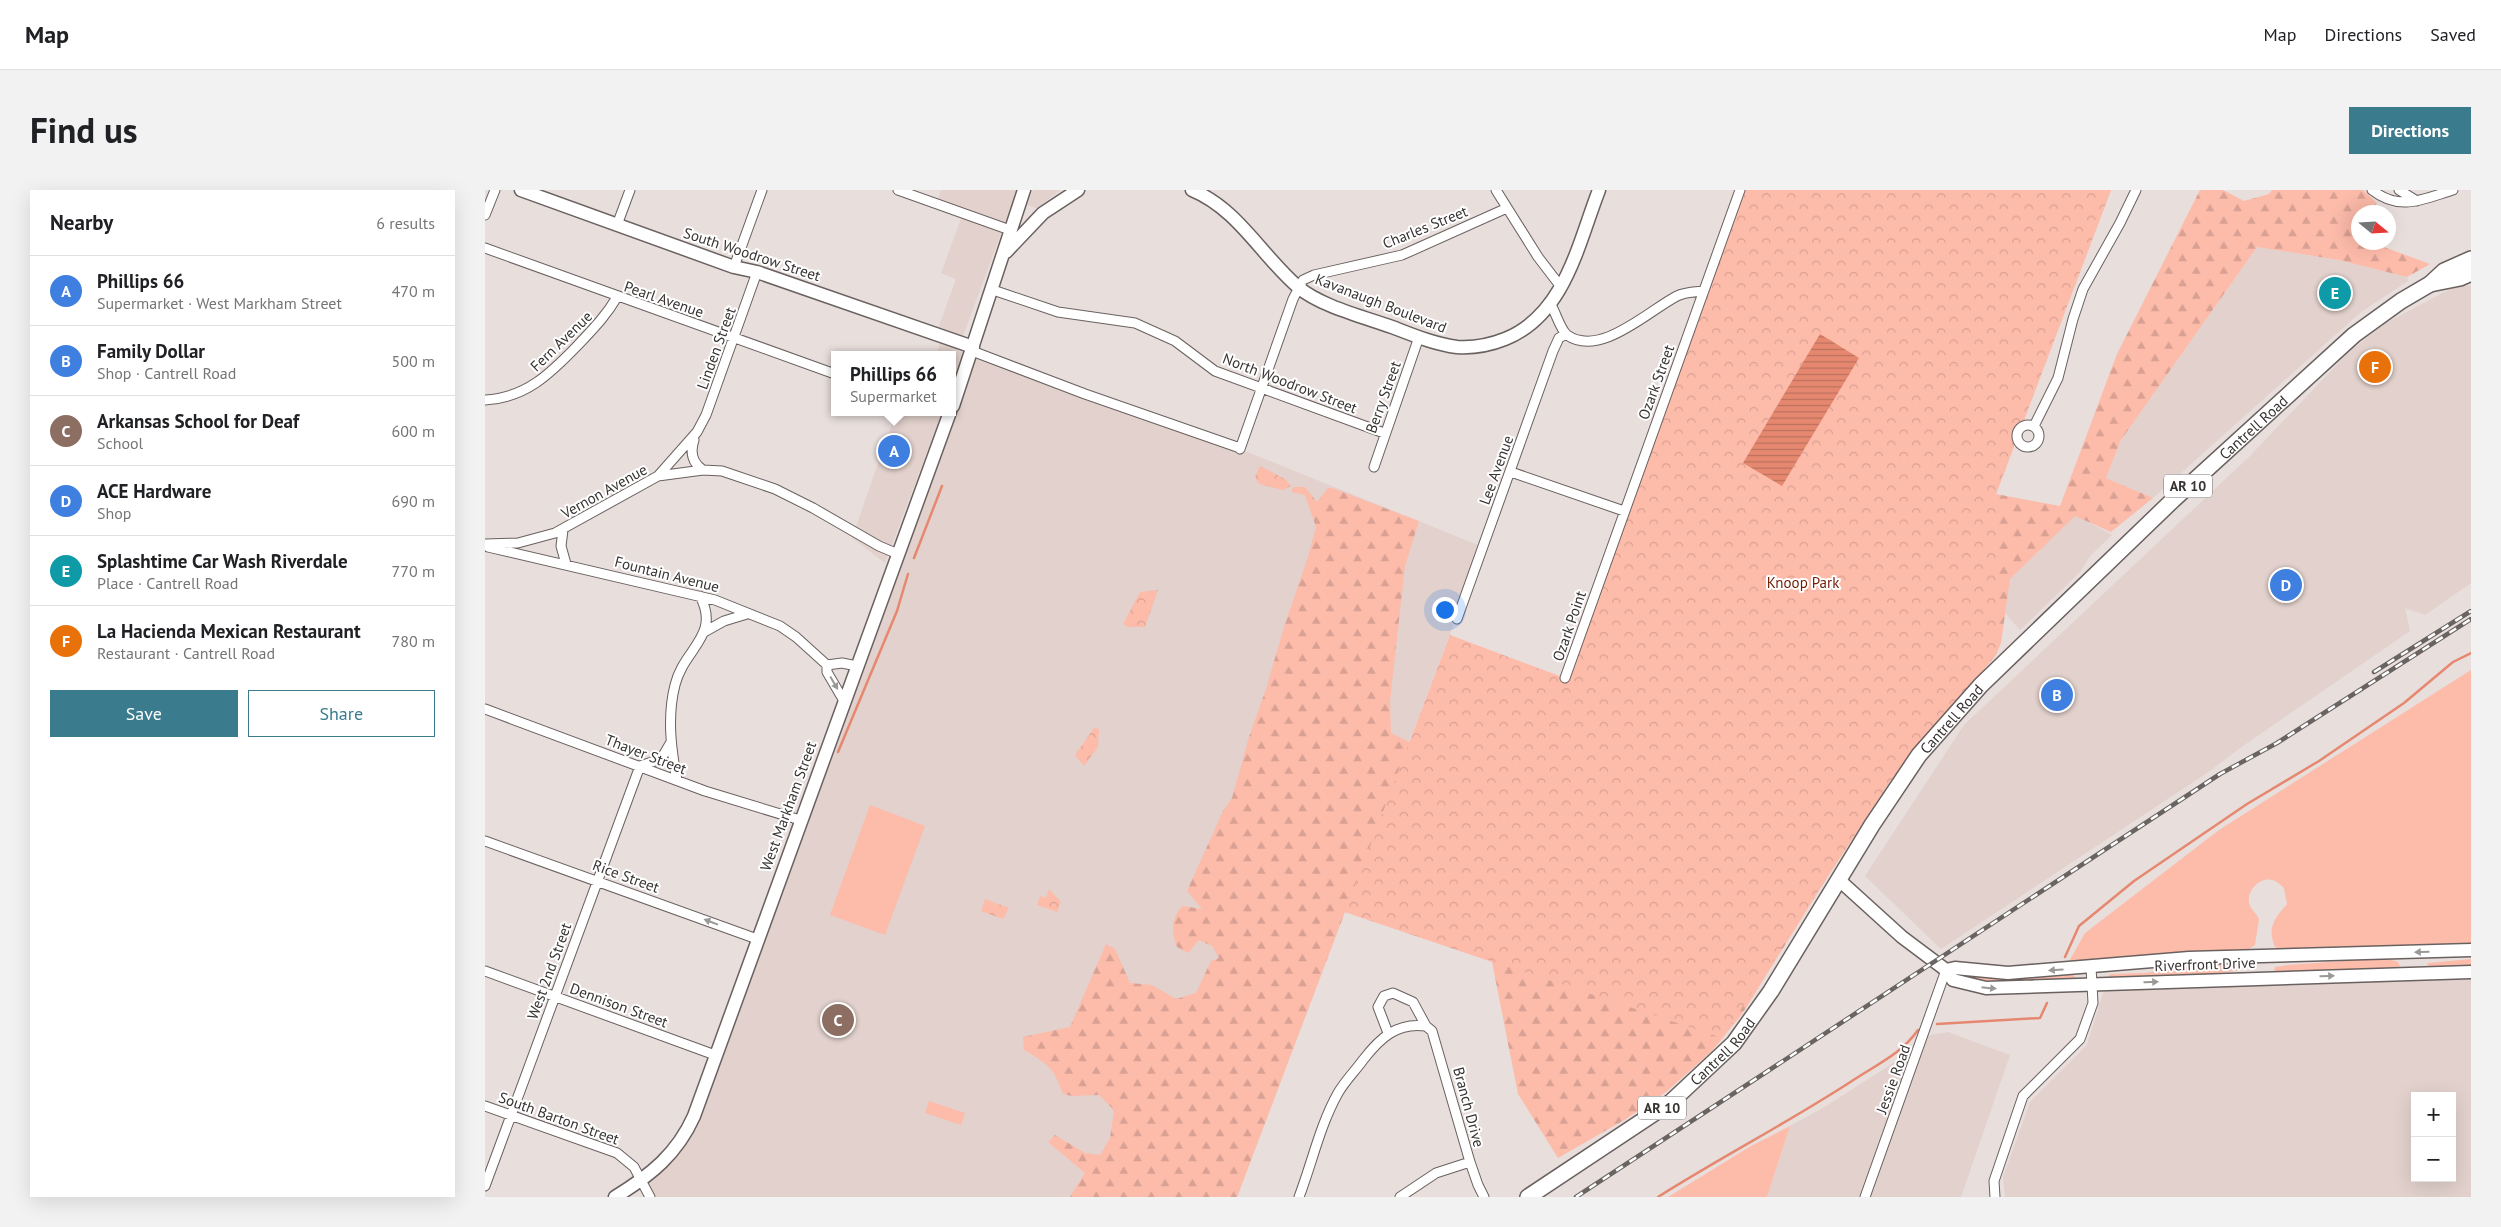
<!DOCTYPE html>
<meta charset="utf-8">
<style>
:root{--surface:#fff;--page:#f2f2f2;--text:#202124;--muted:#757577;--line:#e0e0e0;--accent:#3a7c8e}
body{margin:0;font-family:"PT Sans",sans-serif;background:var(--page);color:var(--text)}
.controls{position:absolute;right:15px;bottom:15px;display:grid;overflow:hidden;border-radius:0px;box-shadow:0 5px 20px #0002}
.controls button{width:45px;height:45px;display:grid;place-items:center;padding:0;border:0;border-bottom:1px solid var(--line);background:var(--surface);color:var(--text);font:25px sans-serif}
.compass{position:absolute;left:1866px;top:15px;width:45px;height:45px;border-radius:50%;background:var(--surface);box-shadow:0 5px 20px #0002;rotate:108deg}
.you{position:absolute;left:959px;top:419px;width:18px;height:18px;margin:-12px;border:4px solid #fff;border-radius:50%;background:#1a73e8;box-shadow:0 0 0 8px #1a73e833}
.badge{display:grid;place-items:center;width:32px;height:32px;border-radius:50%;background:var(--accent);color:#fff;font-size:16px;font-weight:700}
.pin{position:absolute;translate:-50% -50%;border:2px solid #fff;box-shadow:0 1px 5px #0006}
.popup{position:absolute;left:346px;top:161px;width:125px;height:65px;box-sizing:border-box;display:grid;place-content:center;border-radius:0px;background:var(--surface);filter:drop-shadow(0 1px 4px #0005);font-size:16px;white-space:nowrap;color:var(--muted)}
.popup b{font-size:19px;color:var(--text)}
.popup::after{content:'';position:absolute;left:50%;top:100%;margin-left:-10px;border:10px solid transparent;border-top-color:var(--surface)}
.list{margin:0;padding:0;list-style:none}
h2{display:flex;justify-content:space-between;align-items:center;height:65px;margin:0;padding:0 20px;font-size:21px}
h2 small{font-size:16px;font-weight:400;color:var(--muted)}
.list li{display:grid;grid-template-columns:32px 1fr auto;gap:15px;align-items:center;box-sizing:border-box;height:70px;padding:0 20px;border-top:1px solid var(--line)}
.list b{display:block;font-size:19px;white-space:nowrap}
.list p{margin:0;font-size:16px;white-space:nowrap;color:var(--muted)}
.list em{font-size:16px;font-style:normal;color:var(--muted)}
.actions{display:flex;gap:10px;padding:15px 20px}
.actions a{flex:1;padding:11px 0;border:1px solid var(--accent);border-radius:0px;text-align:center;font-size:18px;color:var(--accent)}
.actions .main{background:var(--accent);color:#fff}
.map{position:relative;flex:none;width:1986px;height:1007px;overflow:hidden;border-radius:0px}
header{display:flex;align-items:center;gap:30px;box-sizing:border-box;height:70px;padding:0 25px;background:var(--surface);border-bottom:1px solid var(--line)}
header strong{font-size:24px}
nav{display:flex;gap:28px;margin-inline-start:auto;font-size:18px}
.intro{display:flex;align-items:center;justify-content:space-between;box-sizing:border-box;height:120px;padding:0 30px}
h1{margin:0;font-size:35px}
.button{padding:12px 22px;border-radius:0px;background:var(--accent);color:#fff;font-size:18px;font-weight:700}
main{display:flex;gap:30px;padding:0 30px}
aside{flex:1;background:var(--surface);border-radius:0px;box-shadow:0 5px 20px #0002}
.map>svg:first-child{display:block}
</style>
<header>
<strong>Map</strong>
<nav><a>Map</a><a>Directions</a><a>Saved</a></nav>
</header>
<div class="intro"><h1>Find us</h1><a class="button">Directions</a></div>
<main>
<aside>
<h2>Nearby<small>6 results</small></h2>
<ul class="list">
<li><span class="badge" style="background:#3f7fe0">A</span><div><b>Phillips 66</b><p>Supermarket · West Markham Street</p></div><em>470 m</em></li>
<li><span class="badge" style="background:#3f7fe0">B</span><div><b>Family Dollar</b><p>Shop · Cantrell Road</p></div><em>500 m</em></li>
<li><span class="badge" style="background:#8d6e63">C</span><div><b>Arkansas School for Deaf</b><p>School</p></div><em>600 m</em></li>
<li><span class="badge" style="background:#3f7fe0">D</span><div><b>ACE Hardware</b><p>Shop</p></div><em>690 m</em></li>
<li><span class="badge" style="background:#0f9aa8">E</span><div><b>Splashtime Car Wash Riverdale</b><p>Place · Cantrell Road</p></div><em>770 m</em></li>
<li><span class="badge" style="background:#e8710a">F</span><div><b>La Hacienda Mexican Restaurant</b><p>Restaurant · Cantrell Road</p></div><em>780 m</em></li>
</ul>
<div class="actions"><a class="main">Save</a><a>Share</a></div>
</aside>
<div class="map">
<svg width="1986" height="1007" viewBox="0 0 1986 1007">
<defs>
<pattern id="forest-firs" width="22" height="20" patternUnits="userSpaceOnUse" patternTransform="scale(1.25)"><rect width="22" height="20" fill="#fdbbaa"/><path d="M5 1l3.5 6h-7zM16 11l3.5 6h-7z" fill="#d9a193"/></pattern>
<pattern id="park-crowns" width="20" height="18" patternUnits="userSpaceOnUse" patternTransform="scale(1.25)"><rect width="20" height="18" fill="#fdbbaa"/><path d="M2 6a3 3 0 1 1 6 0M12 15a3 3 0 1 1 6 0" fill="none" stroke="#d9a193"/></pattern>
<pattern id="water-rules" width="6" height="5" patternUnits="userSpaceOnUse" patternTransform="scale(1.25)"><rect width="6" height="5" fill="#e68870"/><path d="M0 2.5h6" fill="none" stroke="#bb705d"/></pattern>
</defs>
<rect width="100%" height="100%" fill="#e8dedc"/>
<path fill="#e2d1cc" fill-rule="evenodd" d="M456,0H532L473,160L479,163L468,194V165H451L455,153L449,150L471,89L456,83L477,26L450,18Z
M548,0H576L551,18L542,15Z
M1772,57L1854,70L1922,87L1923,91L1876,122L1668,308L1621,288L1636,250Z
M1973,95L1986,96V393L1940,425L1920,418L1925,441L1755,558L1722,583L1456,759L1380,686L1479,535L1765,266L1863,163L1901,133Z
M488,157L755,259L998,357L752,1007H164L156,990L195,953Z
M411,222H457L400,373L367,348Z
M1590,325L1627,345L1605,366L1595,382L1535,440L1520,423L1525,389Z
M1986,788V1007H1520L1518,987L1545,912L1602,855L1618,803L1626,799ZM1930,906H1967V988H1930Z
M1463,842L1525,865L1476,1007H1282L1305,936L1338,918L1424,863L1434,847Z"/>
<path fill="#fdbbaa" d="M1986,480V756L1798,761L1790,757C1782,738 1789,729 1802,714L1799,698C1797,696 1793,692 1790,691C1776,684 1759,702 1765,716C1767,720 1772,725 1774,729L1770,755L1758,763L1582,775L1600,743L1734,640Z
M385,615L440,636L400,745L345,725Z
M1901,768L1913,772L1915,776L1910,779L1798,784L1789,781L1790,777L1803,775Z
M1986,769V779H1954L1942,775L1943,773Z
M1750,772L1762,777L1750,781L1680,789H1622L1625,784L1661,783L1719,773Z
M1488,784L1510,787L1588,785L1592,789L1502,793L1474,786Z
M444,911L480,923L476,935L440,923Z
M1305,936L1282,1007H1183L1266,956Z"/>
<path fill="url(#forest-firs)" d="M1499,0H1626L1511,304L1575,316L1632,164L1715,0H1738L1759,11L1784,4L1787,0H1878L1892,13L1888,22H1874V52L1888,53L1945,74L1922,87L1854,70L1772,57L1636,250L1621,288L1668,308L1626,342L1590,326L1525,389L1516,453L1511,465L1394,604L1257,824L1227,861L1181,902L1141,929L1073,968L1033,904L1007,772L860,722L752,1007H585L600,983L563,952L570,945L600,963L615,965L625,948L629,920L614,905L587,906L578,904C569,878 563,874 539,860L538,847L585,837L621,754L630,759L645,793L667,795L691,809L711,803L726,771L734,768L727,756L714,750L703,763L692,757C686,740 686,730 697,716L717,719L702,701L738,621L747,608L764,547L781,499L799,437L823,367L831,337L820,305L806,302L808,297H820L832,312L843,298H847L934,331L920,376L905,511L906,543L924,552L1076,489Z"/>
<path fill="url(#park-crowns)" d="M1251,0H1626L1511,304V464L1410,584L1237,848L860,722L965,445L1080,488Z
M775,276L800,289L806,296L798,300L774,294L770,287Z
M673,400L660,437H643L638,434L655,402Z
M609,538L614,539L613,557L599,576L590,565Z
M564,699L576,712L572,722L552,715L555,706L561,708Z
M500,709L524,718L518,729L496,721Z"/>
<path fill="url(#water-rules)" d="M1335,144L1374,168L1297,296L1258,273Z"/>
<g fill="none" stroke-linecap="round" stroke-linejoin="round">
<path stroke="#e68870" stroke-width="2.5" d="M429,368L457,296
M353,562L412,421L423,384
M1580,767L1594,736L1649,691L1762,614L1834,571L1919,513L1968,472L1986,463
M1452,834L1555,828L1562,813
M1173,1007C1238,966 1306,931 1370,889C1393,874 1417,863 1433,840"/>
<defs>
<path id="street" d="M413,0L525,40
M1011,0L1053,67L1076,97
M1887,0C1915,22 1938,9 1968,0
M1914,0L1932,11
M0,25L10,0
M132,35L145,0
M0,58L350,184
M249,77L277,0
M508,100L573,122L650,133L690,151L730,181L899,243
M1066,115C1071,123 1075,139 1082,145C1115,168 1163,121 1192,106C1200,102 1210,102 1219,101
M487,161L600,204L755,258
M0,210C41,208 66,183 93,155C108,139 121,126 132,107
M1532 246a11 11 0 1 1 22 0a11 11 0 1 1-22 0Z
M1549,236L1573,188L1588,129L1598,99L1635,33L1651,0
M209,250C205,262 207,273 218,280
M755,259L808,109L818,90L829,85L917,65L1022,18
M889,277L934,147
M1026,282L1139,321
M173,286L212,242L221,225L272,82
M78,340L76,356L81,374
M0,354L33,353L70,343L173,286L218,280L237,281L290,299L328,318L394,356L413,364
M3,357L230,410L295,436L311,447L342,475V482L359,511
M972,429L1068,161L1074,148L1081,144
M221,441L239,431L262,424
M342,475L357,473L372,476
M1080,488L1255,0
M0,519L220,601L315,630
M192,590C186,559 182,526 190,495C199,458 236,446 215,406
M0,651L272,749
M0,781L230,865
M903,843L893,817L899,806L908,803L928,812L941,836L947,841L985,972L993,995L999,1007
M0,916L132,963L149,977L165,1007
M0,996L155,576L176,569L186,552
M814,1007C827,973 835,935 853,903C860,891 870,881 878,870C895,848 912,832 941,836
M915,1007L951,983L985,972
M1380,1007L1461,780
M1510,1007L1509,991L1538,906L1595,849L1608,813L1606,777"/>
<path id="secondary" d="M36,0L249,77L272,82L488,157
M707,0C753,19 776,65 813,97C835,116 879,127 907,137C928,145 949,154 972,157C988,158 1005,155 1020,149C1080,125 1093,54 1114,0
M521,62L558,23L593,0
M468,216L539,0
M1353,689L1417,747L1461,780L1468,790L1501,798L1986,782
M1461,780L1470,778L1523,783L1704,768L1986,760
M130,1007C166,985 192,964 209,926L465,222"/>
<g id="primary">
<path d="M1945,94L1975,88L1986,83"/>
<path id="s1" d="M1043,1007L1186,912L1249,853L1286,801L1387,635L1434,565L1496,495L1688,310L1869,145L1916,111L1945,94L1959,81L1986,69"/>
</g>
</defs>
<use href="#street" stroke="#69615f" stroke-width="11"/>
<use href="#secondary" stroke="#69615f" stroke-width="15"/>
<use href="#primary" stroke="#69615f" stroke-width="18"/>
<use href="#street" stroke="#fff" stroke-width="9"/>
<use href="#secondary" stroke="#fff" stroke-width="12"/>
<use href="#primary" stroke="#fff" stroke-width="15"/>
<defs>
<path id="rail" d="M1889,482L1986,421
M1091,1007L1735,584L1792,553L1986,429"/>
</defs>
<use href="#rail" stroke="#696362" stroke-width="4.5"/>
<use href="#rail" stroke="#fff" stroke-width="2.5" stroke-dasharray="8" stroke-linecap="butt"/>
</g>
<defs><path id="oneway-solid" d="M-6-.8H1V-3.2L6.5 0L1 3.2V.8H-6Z" transform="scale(1.25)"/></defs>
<g fill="#9b9998">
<use href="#oneway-solid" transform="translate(349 493) rotate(60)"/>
<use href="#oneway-solid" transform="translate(226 732) rotate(-159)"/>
<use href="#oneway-solid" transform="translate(1937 762) rotate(178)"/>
<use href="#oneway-solid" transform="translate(1571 780) rotate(176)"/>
<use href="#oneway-solid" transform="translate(1842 786) rotate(-2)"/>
<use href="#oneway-solid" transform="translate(1666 792) rotate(-2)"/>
<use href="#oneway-solid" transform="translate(1504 798) rotate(6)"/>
</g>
<g text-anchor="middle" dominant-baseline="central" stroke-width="4" stroke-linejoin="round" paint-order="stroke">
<g fill="#fff" stroke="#737070" stroke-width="1">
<rect x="1679" y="284.5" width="48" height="23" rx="4"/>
<rect x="1153" y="906.5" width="48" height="23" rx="4"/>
</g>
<g font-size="14" font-weight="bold" fill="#373332">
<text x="1703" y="296">AR 10</text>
<text x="1177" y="918">AR 10</text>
</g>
<g font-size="15" fill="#373332" stroke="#fff">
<text transform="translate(940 37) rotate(-22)">Charles Street</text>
<text transform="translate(267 64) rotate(18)">South Woodrow Street</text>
<text transform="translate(179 109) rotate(19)">Pearl Avenue</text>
<text transform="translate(896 113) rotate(21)">Kavanaugh Boulevard</text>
<text transform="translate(76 151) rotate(-44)">Fern Avenue</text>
<text transform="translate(231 158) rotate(-70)">Linden Street</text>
<text transform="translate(1171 192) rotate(-70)">Ozark Street</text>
<text transform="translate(805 193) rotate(21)">North Woodrow Street</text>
<text transform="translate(898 207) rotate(-70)">Berry Street</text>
<text stroke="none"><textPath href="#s1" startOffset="1069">Cantrell Road</textPath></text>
<text transform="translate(1011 280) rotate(-70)">Lee Avenue</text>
<text transform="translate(119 301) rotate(-29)">Vernon Avenue</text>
<text transform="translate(182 384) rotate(14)">Fountain Avenue</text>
<text transform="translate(1084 436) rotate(-71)">Ozark Point</text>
<text stroke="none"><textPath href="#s1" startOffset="649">Cantrell Road</textPath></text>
<text transform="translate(161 564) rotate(21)">Thayer Street</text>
<text transform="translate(303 616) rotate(-70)">West Markham Street</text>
<text transform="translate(141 686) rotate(20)">Rice Street</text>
<text transform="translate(1720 774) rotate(-2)">Riverfront Drive</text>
<text transform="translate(64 781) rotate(-70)">West 2nd Street</text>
<text transform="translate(134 815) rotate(20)">Dennison Street</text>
<text stroke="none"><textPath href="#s1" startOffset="244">Cantrell Road</textPath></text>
<text transform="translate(1408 889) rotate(-70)">Jessie Road</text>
<text transform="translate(984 917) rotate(75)">Branch Drive</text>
<text transform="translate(74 928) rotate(20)">South Barton Street</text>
</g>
<g font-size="15" fill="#6f1c04" stroke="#fff">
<text x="1318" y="392">Knoop Park</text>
</g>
</g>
</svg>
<div class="controls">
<button>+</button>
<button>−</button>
</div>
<svg class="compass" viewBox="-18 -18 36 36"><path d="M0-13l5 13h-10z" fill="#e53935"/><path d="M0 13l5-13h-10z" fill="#757577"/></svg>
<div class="you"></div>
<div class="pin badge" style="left:409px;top:261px;background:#3f7fe0">A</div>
<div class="popup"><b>Phillips 66</b>Supermarket</div>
<div class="pin badge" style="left:1572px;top:505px;background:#3f7fe0">B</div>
<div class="pin badge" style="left:353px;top:830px;background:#8d6e63">C</div>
<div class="pin badge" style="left:1801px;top:395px;background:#3f7fe0">D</div>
<div class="pin badge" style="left:1850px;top:103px;background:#0f9aa8">E</div>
<div class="pin badge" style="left:1890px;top:177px;background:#e8710a">F</div>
</div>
</main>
